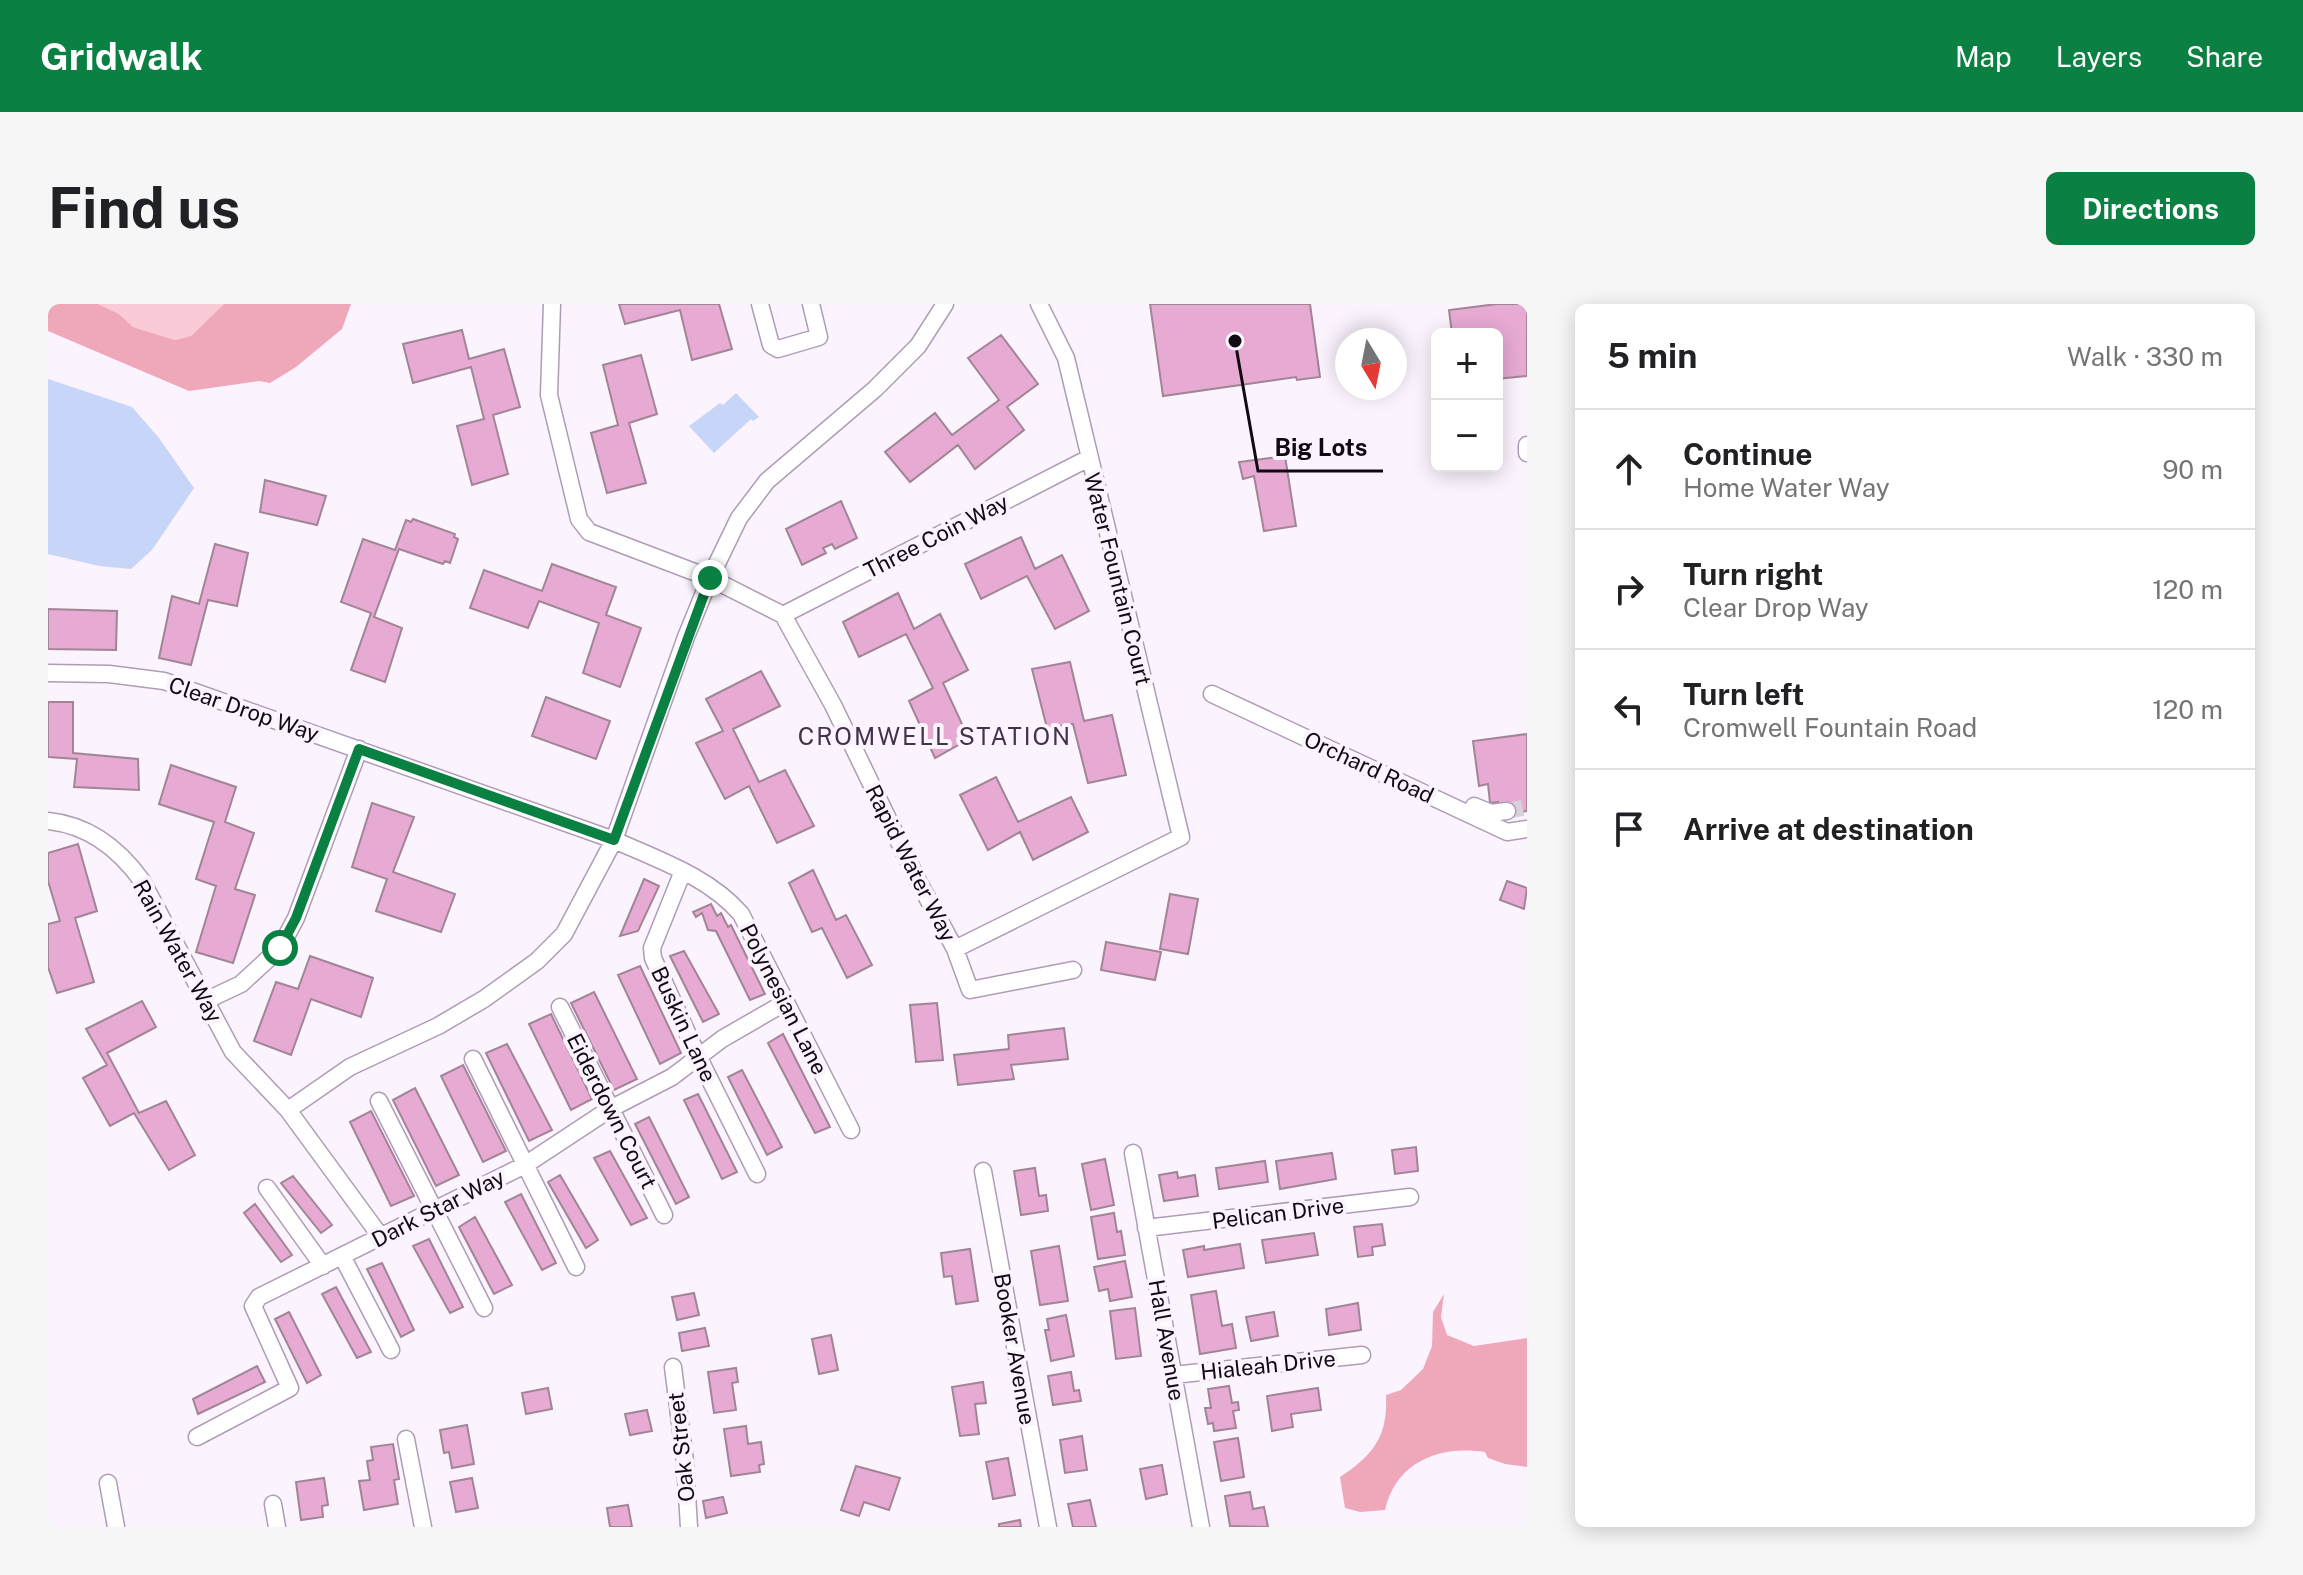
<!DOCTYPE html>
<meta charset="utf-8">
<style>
:root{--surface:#fff;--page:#f6f6f6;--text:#202124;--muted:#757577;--line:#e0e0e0;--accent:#0b8043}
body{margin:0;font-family:"Public Sans",sans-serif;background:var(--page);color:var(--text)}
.controls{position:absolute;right:24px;top:24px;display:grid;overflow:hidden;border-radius:12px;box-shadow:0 4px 20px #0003}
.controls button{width:72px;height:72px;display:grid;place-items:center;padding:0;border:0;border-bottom:2px solid var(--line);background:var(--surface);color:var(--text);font:40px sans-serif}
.compass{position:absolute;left:1287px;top:24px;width:72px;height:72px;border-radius:50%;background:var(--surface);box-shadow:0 4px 20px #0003;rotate:170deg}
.stop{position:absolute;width:24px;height:24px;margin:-18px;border:6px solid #0b8043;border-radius:50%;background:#fff}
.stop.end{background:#0b8043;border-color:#fff;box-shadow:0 2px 8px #0008}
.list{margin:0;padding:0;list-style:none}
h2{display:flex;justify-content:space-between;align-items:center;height:104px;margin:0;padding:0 32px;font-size:34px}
h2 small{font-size:26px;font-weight:400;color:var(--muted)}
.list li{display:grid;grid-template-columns:52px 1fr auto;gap:24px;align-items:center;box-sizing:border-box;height:120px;padding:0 32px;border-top:2px solid var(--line)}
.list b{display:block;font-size:30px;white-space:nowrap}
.list p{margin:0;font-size:26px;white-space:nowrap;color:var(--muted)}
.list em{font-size:26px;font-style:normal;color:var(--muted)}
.icon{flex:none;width:44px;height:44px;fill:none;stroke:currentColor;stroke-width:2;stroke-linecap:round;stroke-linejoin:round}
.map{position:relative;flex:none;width:1479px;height:1223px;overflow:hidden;border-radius:12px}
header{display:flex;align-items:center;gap:48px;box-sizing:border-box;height:112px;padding:0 40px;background:var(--accent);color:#fff}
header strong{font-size:38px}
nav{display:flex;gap:44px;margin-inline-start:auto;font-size:28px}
.intro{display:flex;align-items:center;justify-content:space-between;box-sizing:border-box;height:192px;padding:0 48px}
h1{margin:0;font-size:56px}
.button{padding:20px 36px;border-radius:12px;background:var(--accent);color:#fff;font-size:28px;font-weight:700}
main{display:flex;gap:48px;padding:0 48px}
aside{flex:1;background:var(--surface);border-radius:12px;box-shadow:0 4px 20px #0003}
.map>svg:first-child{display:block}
</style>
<header>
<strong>Gridwalk</strong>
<nav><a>Map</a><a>Layers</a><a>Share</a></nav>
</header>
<div class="intro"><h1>Find us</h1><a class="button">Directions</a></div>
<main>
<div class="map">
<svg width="1479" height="1223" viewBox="0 0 1479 1223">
<rect width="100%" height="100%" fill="#fbf3fe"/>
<path fill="#facbd6" d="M50,0H176L143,32L127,36L85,23L71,10Z"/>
<path fill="#efa7ba" d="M0,0H50L71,10L85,23L127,36L143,32L176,0H303L294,25L248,63L222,79L211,77L141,87L0,27Z
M1396,990L1393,1013L1399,1031L1426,1042L1479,1034V1163L1457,1160L1440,1154L1437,1148C1391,1141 1348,1158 1337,1206L1312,1208L1297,1204L1292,1173C1325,1151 1340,1133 1338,1091L1353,1086L1375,1065L1384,1042L1385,1008Z"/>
<path fill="#c7d5f9" d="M0,75L84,103L111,134L146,184L104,246L83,265L51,262L0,250Z
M688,89L711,113L705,117L703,115L666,149L641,122L672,99L675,101Z"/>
<path fill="#e7aad3" stroke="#a18597" stroke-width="2" d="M571,0H671L684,45L644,56L632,6L577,20Z
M1102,0H1262L1272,73L1249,76L1248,73L1115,92Z
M1449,0H1479V72L1449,75V30H1404L1401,6Z
M414,26L421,55L456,45L472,103L445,111L460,170L424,181L409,122L436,115L423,63L365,79L355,40Z
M953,31L990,80L959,103L976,126L927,165L910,141L862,178L837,148L887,109L904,131L951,96L920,54Z
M593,51L609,110L581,119L598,179L559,189L543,129L570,121L555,61Z
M1237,152L1248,222L1216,227L1206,172L1195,175L1191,158Z
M217,176L278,192L269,221L212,208Z
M793,197L809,234L787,245L784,240L775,244L778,249L754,261L738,225Z
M365,215L407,230L406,233L410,235L402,259L397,257L395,260L351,245L326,313L354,324L337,378L303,366L323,309L293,298L315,235L347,246L358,216L363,218Z
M973,233L987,265L1014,251L1041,307L1007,325L979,272L933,295L917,260Z
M167,240L200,249L189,302L160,296L143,361L111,354L124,292L151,300Z
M504,260L568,283L558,311L593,324L572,383L535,369L551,319L491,297L480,324L422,304L436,266L494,287Z
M850,289L866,325L892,310L920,366L895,379L921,435L887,454L861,397L885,384L858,330L811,353L795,318Z
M0,305L69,307L68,346L0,345Z
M1022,358L1036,417L1064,411L1078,471L1040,479L1025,420L999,424L984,365Z
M713,367L732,402L685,425L711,478L737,466L766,522L729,539L701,482L677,495L648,439L675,427L658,395Z
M498,393L562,417L548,455L484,432Z
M0,398H25V449L90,455L91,486L26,483L29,455L0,453Z
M1479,430V507L1463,509L1450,502V498L1442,499L1440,480L1431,482L1425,437Z
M123,461L188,483L177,518L206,529L187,585L207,591L185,659L148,648L168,582L148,575L166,518L111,500Z
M948,473L970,518L1023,493L1040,528L985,556L972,528L940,546L912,491Z
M324,499L366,513L345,568L407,590L393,628L328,607L339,575L304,563Z
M30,540L49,607L27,614L46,678L9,689L0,663V620L12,617L0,577V549Z
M765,566L788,616L798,611L824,661L799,674L774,624L764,628L741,579Z
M596,575L611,582L590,627L572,632Z
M1459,577L1479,584L1476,605L1452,596Z
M1122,590L1150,595L1140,650L1112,645Z
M663,600L669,612L673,609L680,623L683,621L717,690L702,696L668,627L660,626L654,609L648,613L645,608Z
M1058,638L1113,648L1107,676L1053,666Z
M636,647L671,710L655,718L622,652Z
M262,652L325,674L313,713L263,695L243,751L206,737L228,678L250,685Z
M592,662L633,749L612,760L570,671Z
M546,688L589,775L566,786L523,699Z
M94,697L108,723L59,749L91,809L118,797L147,851L121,866L86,809L62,822L35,774L59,761L38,725Z
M889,699L895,756L868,758L862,701Z
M503,710L544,795L523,806L481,720Z
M1016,724L1020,755L963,761L966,775L910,781L906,751L961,745L960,731Z
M735,730L782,823L767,829L720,739Z
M459,740L504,826L481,837L438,749Z
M415,761L458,847L435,858L393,772Z
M694,766L734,843L719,851L680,773Z
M367,784L411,871L388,882L345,796Z
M650,790L689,868L674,875L636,796Z
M323,807L366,892L343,902L302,818Z
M601,813L641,893L628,900L587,820Z
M1368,843L1370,867L1347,870L1344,846Z
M562,847L599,914L583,921L546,854Z
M1284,849L1288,875L1232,885L1228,857Z
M1057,855L1066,901L1043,906L1034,860Z
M1217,857L1220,878L1171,885L1168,864Z
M987,864L991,892L998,891L1000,907L973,911L966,867Z
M1129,868L1130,874L1147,871L1150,892L1116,897L1111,871Z
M512,871L550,936L538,944L500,878Z
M245,872L284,921L273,929L233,879Z
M473,890L508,959L494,966L457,898Z
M207,900L244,951L233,958L196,909Z
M1066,909L1069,928L1073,927L1077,951L1050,955L1043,913Z
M427,913L464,981L446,990L411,923Z
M1334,920L1337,941L1324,943L1325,951L1310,953L1306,923Z
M1266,929L1270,951L1218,959L1214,936Z
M381,935L415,1003L402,1009L365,942Z
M1192,940L1196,964L1140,973L1135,946L1156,942V946Z
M1011,942L1020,997L992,1001L983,947Z
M922,945L930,997L908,1000L904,972L896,973L893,949Z
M1077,957L1084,993L1062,997L1060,985L1051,987L1046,963Z
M334,959L366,1026L353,1033L319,965Z
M288,983L323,1048L309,1054L274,990Z
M1168,987L1174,1022L1184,1020L1188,1044L1152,1050L1143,991Z
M646,989L651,1011L629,1016L624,993Z
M1310,999L1313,1026L1281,1031L1278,1005Z
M1087,1004L1093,1052L1068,1055L1062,1007Z
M241,1008L273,1071L259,1079L227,1015Z
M1226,1008L1230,1032L1203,1037L1198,1013Z
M1018,1011L1026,1052L1003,1057L997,1026H1001L999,1015Z
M657,1024L661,1042L634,1047L631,1029Z
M783,1031L790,1066L771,1070L764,1035Z
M209,1062L217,1078L150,1110L145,1095Z
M688,1064L690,1078L684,1079L688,1106L666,1109L660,1068Z
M1023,1068L1026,1087L1031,1086L1033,1097L1005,1101L1000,1072Z
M935,1078L938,1099L927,1100L931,1130L912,1132L904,1083Z
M1181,1082L1184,1099L1190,1098L1191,1106L1185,1107L1188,1124L1166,1127L1165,1119L1160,1120L1157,1104H1163L1160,1085Z
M500,1084L504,1105L478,1110L474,1089Z
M1270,1084L1273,1106L1243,1110L1245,1123L1224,1127L1219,1092Z
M599,1106L604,1127L582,1131L577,1110Z
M419,1121L426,1160L404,1164L401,1148L396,1149L392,1126Z
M698,1122L700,1140L713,1138L716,1160L711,1161L712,1168L683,1172L676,1125Z
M1034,1132L1039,1166L1017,1169L1012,1136Z
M1190,1134L1196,1173L1173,1177L1166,1138Z
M345,1140L351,1175L346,1176L350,1200L316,1206L311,1177L322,1176L319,1157L325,1156L323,1143Z
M960,1154L967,1191L945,1195L938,1158Z
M1114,1161L1119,1190L1098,1195L1092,1165Z
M808,1162L852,1174L841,1206L816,1198L811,1212L793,1206Z
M276,1174L280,1201L274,1202L275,1213L253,1216L248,1178Z
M424,1174L430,1204L408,1208L402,1178Z
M1202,1188L1205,1205L1216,1203L1220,1223L1182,1222L1177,1192Z
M675,1193L679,1209L658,1214L655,1197Z
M1042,1196L1048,1223H1025L1020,1200Z
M580,1201L584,1223H562L559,1204Z
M972,1216L973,1223H951V1220Z"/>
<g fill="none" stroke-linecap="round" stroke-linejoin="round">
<path stroke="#d8d0db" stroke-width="16" stroke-dasharray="16 8" stroke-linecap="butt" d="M1459,507L1479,503"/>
<defs>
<path id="street" d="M504,0L501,91L531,215L541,228L662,274L735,311L785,401L869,575L907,645L922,686L1025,666
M712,0L723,41L730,45L771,33L763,0
M1479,141V149
M735,311L1041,154
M0,369L61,370L116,377L566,536C611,556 661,573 693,610L803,826
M1164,390L1459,528L1479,525
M1426,502L1443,509L1459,507
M0,517C40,521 71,545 94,577L185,748L240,806L333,933
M635,567L604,644L605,654L647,746L709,870
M907,645L1133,533L1018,54L991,0
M157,697L193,680L232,644L248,614L311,445
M512,703L616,911
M425,755L528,963
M331,797L436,1004
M240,806L302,763L390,722L436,695L489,657L516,630L566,536L638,333L662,274L691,214L719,177L827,85L870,42L897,0
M1085,849L1153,1223
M935,867L1000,1223
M219,884L275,962
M1098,924L1362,893
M294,952L343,1046
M625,1063L637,1158L641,1223
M1125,1071L1314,1051
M149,1133L242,1084L205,1002L211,993L477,861L562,805L624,773L674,735L738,698
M358,1135L375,1223
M60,1179L68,1223
M225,1200L229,1223"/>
</defs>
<use href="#street" stroke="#af9cb7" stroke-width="19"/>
<use href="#street" stroke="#fff" stroke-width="16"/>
</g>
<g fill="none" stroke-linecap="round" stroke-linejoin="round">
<path stroke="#0b8043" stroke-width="10" d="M232,644L248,614L311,445L566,536L662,274"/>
</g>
<g text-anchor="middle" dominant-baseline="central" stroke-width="8" stroke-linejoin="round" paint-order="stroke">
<g font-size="22" fill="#100a13" stroke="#fbf3fe">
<text transform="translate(888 232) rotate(-27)">Three Coin Way</text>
<text transform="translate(1070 275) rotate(76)">Water Fountain Court</text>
<text transform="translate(196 405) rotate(19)">Clear Drop Way</text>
<text transform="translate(1321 463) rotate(25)">Orchard Road</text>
<text transform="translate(863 559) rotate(63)">Rapid Water Way</text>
<text transform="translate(130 647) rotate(61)">Rain Water Way</text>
<text transform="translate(736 695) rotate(63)">Polynesian Lane</text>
<text transform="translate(636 720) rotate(65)">Buskin Lane</text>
<text transform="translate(564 807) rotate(63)">Eiderdown Court</text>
<text transform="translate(390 904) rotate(-27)">Dark Star Way</text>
<text transform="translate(1230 909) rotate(-7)">Pelican Drive</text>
<text transform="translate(1119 1036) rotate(80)">Hall Avenue</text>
<text transform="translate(967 1045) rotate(80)">Booker Avenue</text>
<text transform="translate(1220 1061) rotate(-6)">Hialeah Drive</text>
<text transform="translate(633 1143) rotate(-96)">Oak Street</text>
</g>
<g font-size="24" letter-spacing="2" fill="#423349" stroke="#fbf3fe">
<text x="887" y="432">CROMWELL STATION</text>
</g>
</g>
<path fill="none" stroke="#100a13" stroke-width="3" d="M1187 37L1210 167H1335"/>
<circle fill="#100a13" stroke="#fbf3fe" stroke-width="3" cx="1187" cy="37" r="8"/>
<g font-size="24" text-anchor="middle" font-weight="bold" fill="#100a13" stroke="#fbf3fe" stroke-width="8" stroke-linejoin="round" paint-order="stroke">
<text x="1273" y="152">Big Lots</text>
</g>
</svg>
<div class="controls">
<button>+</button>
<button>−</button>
</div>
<svg class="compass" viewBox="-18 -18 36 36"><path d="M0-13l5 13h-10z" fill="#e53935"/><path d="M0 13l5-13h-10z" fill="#757577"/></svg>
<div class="stop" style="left:232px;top:644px"></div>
<div class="stop end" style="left:662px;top:274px"></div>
</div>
<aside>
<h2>5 min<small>Walk · 330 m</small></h2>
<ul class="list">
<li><svg class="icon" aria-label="ahead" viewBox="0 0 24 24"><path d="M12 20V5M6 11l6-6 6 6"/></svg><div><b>Continue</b><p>Home Water Way</p></div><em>90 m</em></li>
<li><svg class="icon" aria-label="right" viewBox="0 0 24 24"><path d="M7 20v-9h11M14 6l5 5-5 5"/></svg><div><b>Turn right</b><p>Clear Drop Way</p></div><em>120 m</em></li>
<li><svg class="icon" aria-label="left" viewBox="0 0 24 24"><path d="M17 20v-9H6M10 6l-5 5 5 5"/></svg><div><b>Turn left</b><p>Cromwell Fountain Road</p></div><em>120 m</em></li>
<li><svg class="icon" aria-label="arrive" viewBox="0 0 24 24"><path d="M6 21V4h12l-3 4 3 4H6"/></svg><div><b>Arrive at destination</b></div></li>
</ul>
</aside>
</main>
